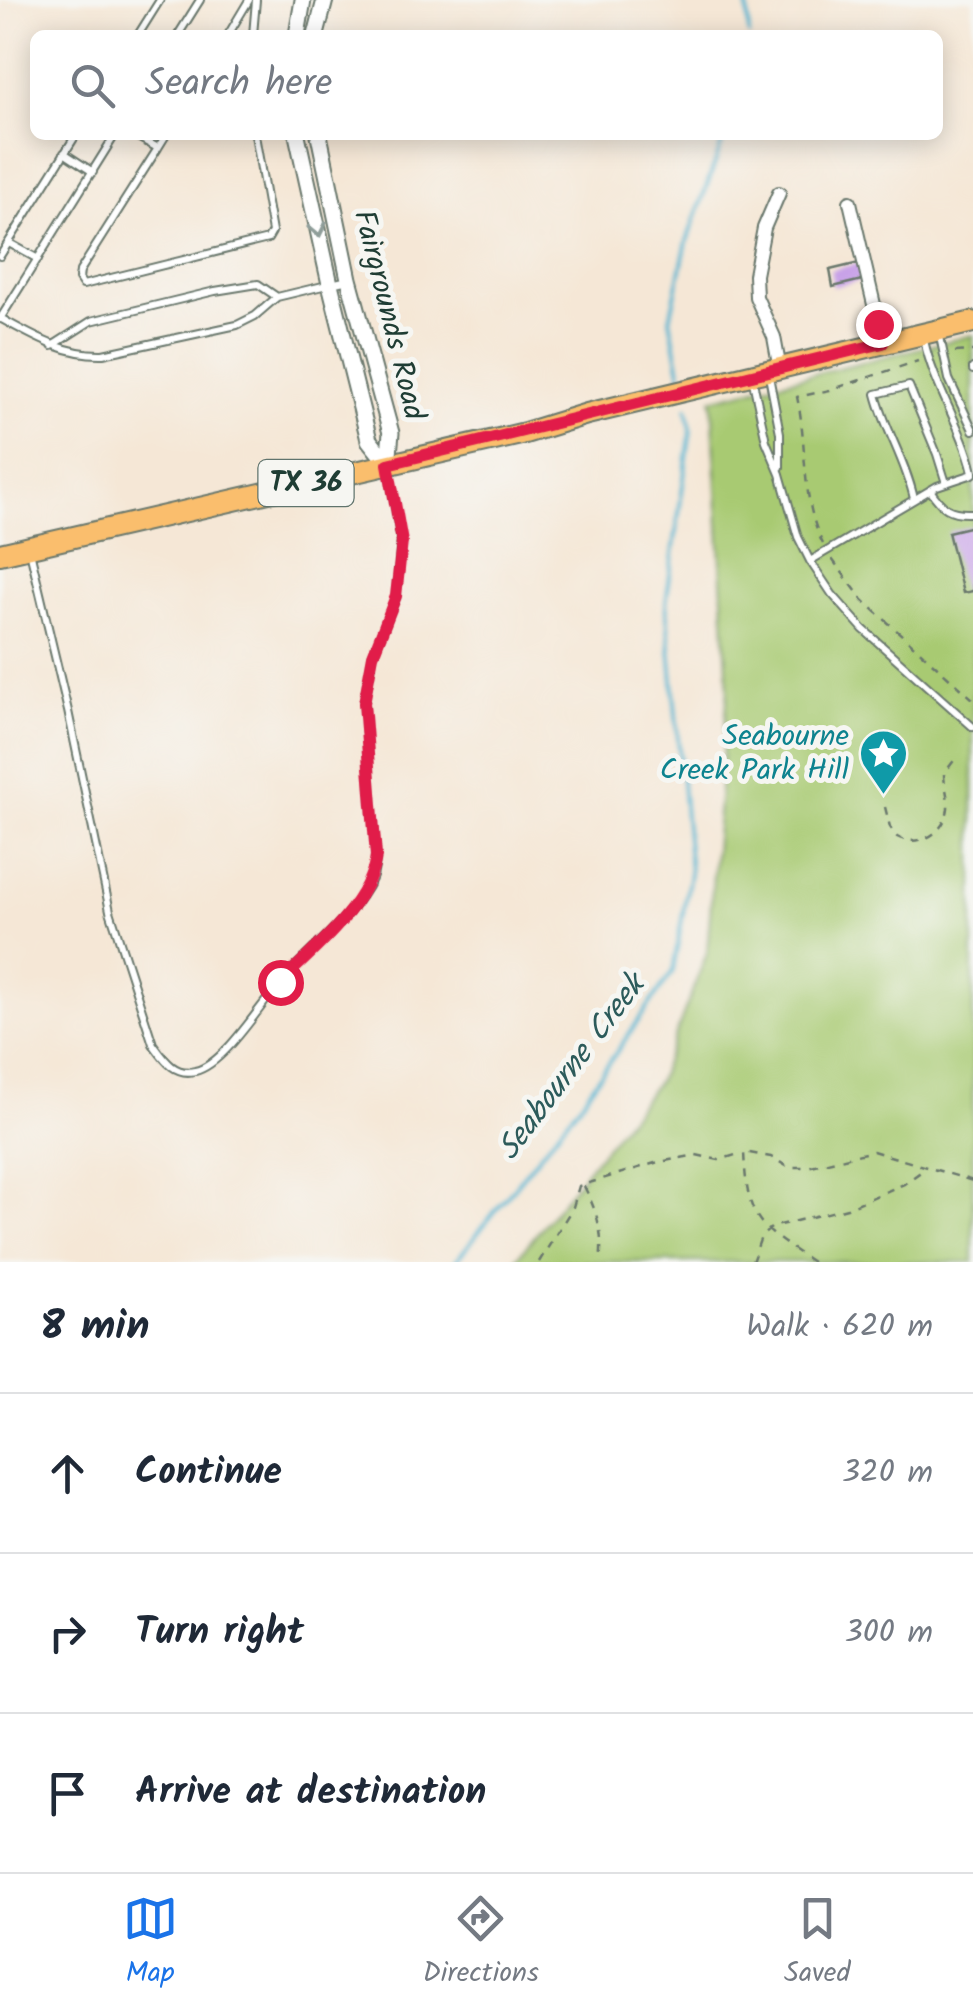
<!DOCTYPE html>
<meta charset="utf-8">
<style>
:root{--surface:#fff;--page:#f6f6f7;--text:#1f2937;--muted:#747a83;--line:#e0e1e3;--accent:#1a73e8}
body{margin:0;font-family:Kalam,sans-serif;background:var(--page);color:var(--text)}
.stop{position:absolute;width:30px;height:30px;margin:-22px;border:8px solid #e11d48;border-radius:50%;background:#fff}
.stop.end{background:#e11d48;border-color:#fff;box-shadow:0 2px 10px #0008}
.list{margin:0;padding:0;list-style:none}
h2{display:flex;justify-content:space-between;align-items:center;height:130px;margin:0;padding:0 40px;font-size:42px}
h2 small{font-size:32px;font-weight:400;color:var(--muted)}
.list li{display:grid;grid-template-columns:65px 1fr auto;gap:30px;align-items:center;box-sizing:border-box;height:160px;padding:0 40px;border-top:2px solid var(--line)}
.list b{display:block;font-size:38px;white-space:nowrap}
.list em{font-size:32px;font-style:normal;color:var(--muted)}
.icon{flex:none;width:55px;height:55px;fill:none;stroke:currentColor;stroke-width:2;stroke-linecap:round;stroke-linejoin:round}
.map{position:relative;flex:none;width:973px;height:1262px;overflow:hidden}
.search{position:absolute;background:var(--surface);box-shadow:0 5px 25px #0003;left:30px;right:30px;top:30px;height:110px;display:flex;align-items:center;gap:25px;box-sizing:border-box;padding:0 35px;border-radius:15px;color:var(--muted);font-size:38px}
.sheet{height:610px;background:var(--surface)}
nav{display:flex;justify-content:space-around;align-items:center;box-sizing:border-box;height:140px;border-top:2px solid var(--line);background:var(--surface);font-size:28px;color:var(--muted)}
nav a{display:grid;justify-items:center;gap:5px}
nav .on{color:var(--accent)}
.map>svg:first-child{display:block}
</style>
<div class="map">
<svg width="973" height="1262" viewBox="0 0 973 1262">
<rect width="100%" height="100%" fill="#f6f6f2"/>
<filter id="ink" filterUnits="userSpaceOnUse"><feTurbulence type="fractalNoise" baseFrequency=".01" numOctaves="2"/><feDisplacementMap in="SourceGraphic" scale="20" xChannelSelector="R" yChannelSelector="G"/><feConvolveMatrix kernelMatrix="1 2 1 2 8 2 1 2 1" color-interpolation-filters="sRGB"/></filter>
<filter id="wash" filterUnits="userSpaceOnUse"><feTurbulence type="fractalNoise" baseFrequency=".0048" numOctaves="4" result="noise"/><feDisplacementMap in="SourceGraphic" scale="40" xChannelSelector="R" yChannelSelector="G"/><feGaussianBlur stdDeviation="2.25" result="paint"/><feColorMatrix in="noise" values="0 0 0 0 0 0 0 0 0 0 0 0 0 0 0 0 0 1.4 0 .05"/><feComposite in="paint" operator="in"/></filter>
<g filter="url(#wash)">
<rect width="100%" height="100%" fill="#f5e7d6"/>
<path fill="#a8ca72" stroke="#648453" stroke-width="2.5" d="M973,335V1262H514L658,1081L707,953L728,688L712,399Z"/>
<g fill="none" stroke-linecap="round" stroke-linejoin="round">
<path stroke="#52b5d1" stroke-width="4" d="M747,0L749,35
M681,377L670,319L687,241L725,135
M455,1262L583,1100L673,971L690,873L666,603L691,429L687,408"/>
</g>
<g id="blocks">
<path fill="#c8a1e8" d="M859,263L862,280L833,287L830,270Z
M973,526V591L963,593L948,532Z"/>
</g>
</g>
<g filter="url(#ink)">
<use href="#blocks" fill-opacity="0" stroke="#6a786d" stroke-width="2.5"/>
<g fill="none" stroke-linecap="round" stroke-linejoin="round">
<defs>
<path id="service" d="M138,35L160,0
M178,35L200,0
M228,35L249,0
M253,35L256,0
M134,135L158,148L166,135
M158,148L80,271L79,279L83,285L268,239L272,232L255,135
M64,153L93,172
M9,243L38,259
M0,256L76,135
M0,318C33,336 64,355 103,354L237,325L255,316L277,297L348,280
M0,319L115,135
M939,332L949,379L973,430
M924,340C934,387 962,426 973,472
M52,346L91,321L215,291L258,284L277,297
M973,368V370
M769,376L780,433V467
M752,377L766,441L780,474L798,537L810,561L832,594L863,629L973,727
M930,490C942,508 950,514 971,513
M914,499C906,461 885,430 876,394L909,386L937,454L946,483
M30,551L68,711L110,911L153,1044C164,1059 174,1076 195,1071C224,1065 260,1005 280,983C308,951 353,917 372,879C375,873 375,863 376,856L364,703L373,655L396,597L401,541L389,470
M810,561L937,486L973,474"/>
<path id="minor" d="M779,193L764,228L755,275L756,297L774,337L780,370
M850,202L883,343"/>
<path id="tertiary" d="M297,35L303,0
M316,35L325,0
M297,135L330,284L369,440L388,464
M319,135L349,279L391,433L388,464"/>
<path id="primary" d="M0,554L525,433L587,414L973,322"/>
</defs>
<use href="#service" stroke="#6a786d" stroke-width="10"/>
<use href="#minor" stroke="#6a786d" stroke-width="16"/>
<use href="#tertiary" stroke="#6a786d" stroke-width="19"/>
<use href="#primary" stroke="#6a786d" stroke-width="24"/>
<path stroke="#6a786d" stroke-width="2.5" stroke-dasharray="8 8" stroke-linecap="butt" d="M955,352L973,351
M823,544C800,498 808,445 797,397L830,390L918,361
M832,559L863,600L973,699
M885,807L890,827L897,837C919,848 945,834 948,808C949,797 944,785 944,774L958,755
M584,1186C597,1212 604,1233 600,1262
M539,1262L573,1207L579,1186L655,1163L696,1155L719,1160L742,1153
M752,1262L761,1237L772,1227L847,1208L904,1184L926,1168
M812,1262C758,1225 747,1222 744,1152L771,1157L788,1167H807L873,1151L973,1181"/>
<use href="#service" stroke="#fff" stroke-width="6"/>
<use href="#minor" stroke="#fff" stroke-width="12"/>
<use href="#tertiary" stroke="#fff" stroke-width="15"/>
<use href="#primary" stroke="#fabe6d" stroke-width="20"/>
</g>
<defs><path id="oneway-chevron" d="M-2-3.5L2.5 0L-2 3.5" fill="none" stroke-width="1.6" stroke-linecap="round" stroke-linejoin="round" transform="scale(2.5)"/></defs>
<use stroke="#8f9e9a" href="#oneway-chevron" transform="translate(318 230) rotate(78)"/>
</g>
<g fill="none" stroke-linecap="round" stroke-linejoin="round" filter="url(#ink)">
<path stroke="#e11d48" stroke-width="12" d="M280,982C314,950 370,903 376,856L364,703L373,655L396,596L402,542L388,464L883,343L878,324"/>
</g>
<defs>
<symbol id="sight-pin" viewBox="-11 -11 22 30"><path d="M0 17L-7.5 6A9.5 9.5 0 1 1 7.5 6Z" fill="#0f9aa8" stroke="#f6f6f2"/><path d="M0-6L1.8-2.2L6-1.7L2.9 1.2L3.7 5.4L0 3.3L-3.7 5.4L-2.9 1.2L-6-1.7L-1.8-2.2Z" fill="#fff"/></symbol>
</defs>
<g fill-rule="evenodd">
<use href="#sight-pin" x="856" y="726" width="55" height="75"/>
</g>
<g text-anchor="middle" dominant-baseline="central" stroke-width="10" stroke-linejoin="round" paint-order="stroke">
<rect fill="#f6f6f2" stroke="#60746d" stroke-width="2.5" x="258.5" y="460" width="95" height="46" rx="8"/>
<g font-size="28" font-weight="bold" fill="#1f3d34">
<text x="306" y="483">TX 36</text>
</g>
<g font-size="30" fill="#1f3d34" stroke="#f6f6f2">
<text transform="translate(388 315) rotate(76)">Fairgrounds Road</text>
</g>
<g font-size="30" fill="#0d838f" stroke="#f6f6f2" text-anchor="end">
<text x="849" y="737">Seabourne<tspan x="849" dy="34">Creek Park Hill</tspan></text>
</g>
<g font-size="32" font-style="italic" fill="#2c5b5b" stroke="#f6f6f2">
<text transform="translate(572 1068) rotate(-53)">Seabourne Creek</text>
</g>
</g>
</svg>
<div class="stop" style="left:280px;top:982px"></div>
<div class="stop end" style="left:878px;top:324px"></div>
<div class="search"><svg class="icon" aria-label="search" viewBox="0 0 24 24"><circle cx="10" cy="10" r="6"/><path d="M15 15l6 6"/></svg>Search here</div>
</div>
<section class="sheet">
<h2>8 min<small>Walk · 620 m</small></h2>
<ul class="list">
<li><svg class="icon" aria-label="ahead" viewBox="0 0 24 24"><path d="M12 20V5M6 11l6-6 6 6"/></svg><div><b>Continue</b></div><em>320 m</em></li>
<li><svg class="icon" aria-label="right" viewBox="0 0 24 24"><path d="M7 20v-9h11M14 6l5 5-5 5"/></svg><div><b>Turn right</b></div><em>300 m</em></li>
<li><svg class="icon" aria-label="arrive" viewBox="0 0 24 24"><path d="M6 21V4h12l-3 4 3 4H6"/></svg><div><b>Arrive at destination</b></div></li>
</ul>
</section>
<nav>
<a class="on"><svg class="icon" aria-label="map" viewBox="0 0 24 24"><path d="M3 6l6-2 6 2 6-2v14l-6 2-6-2-6 2zM9 4v14M15 6v14"/></svg>Map</a>
<a><svg class="icon" aria-label="directions" viewBox="0 0 24 24"><path d="M12 3l9 9-9 9-9-9zM9 14v-3h6M13 9l2 2-2 2"/></svg>Directions</a>
<a><svg class="icon" aria-label="saved" viewBox="0 0 24 24"><path d="M7 4h10v16l-5-4-5 4z"/></svg>Saved</a>
</nav>
